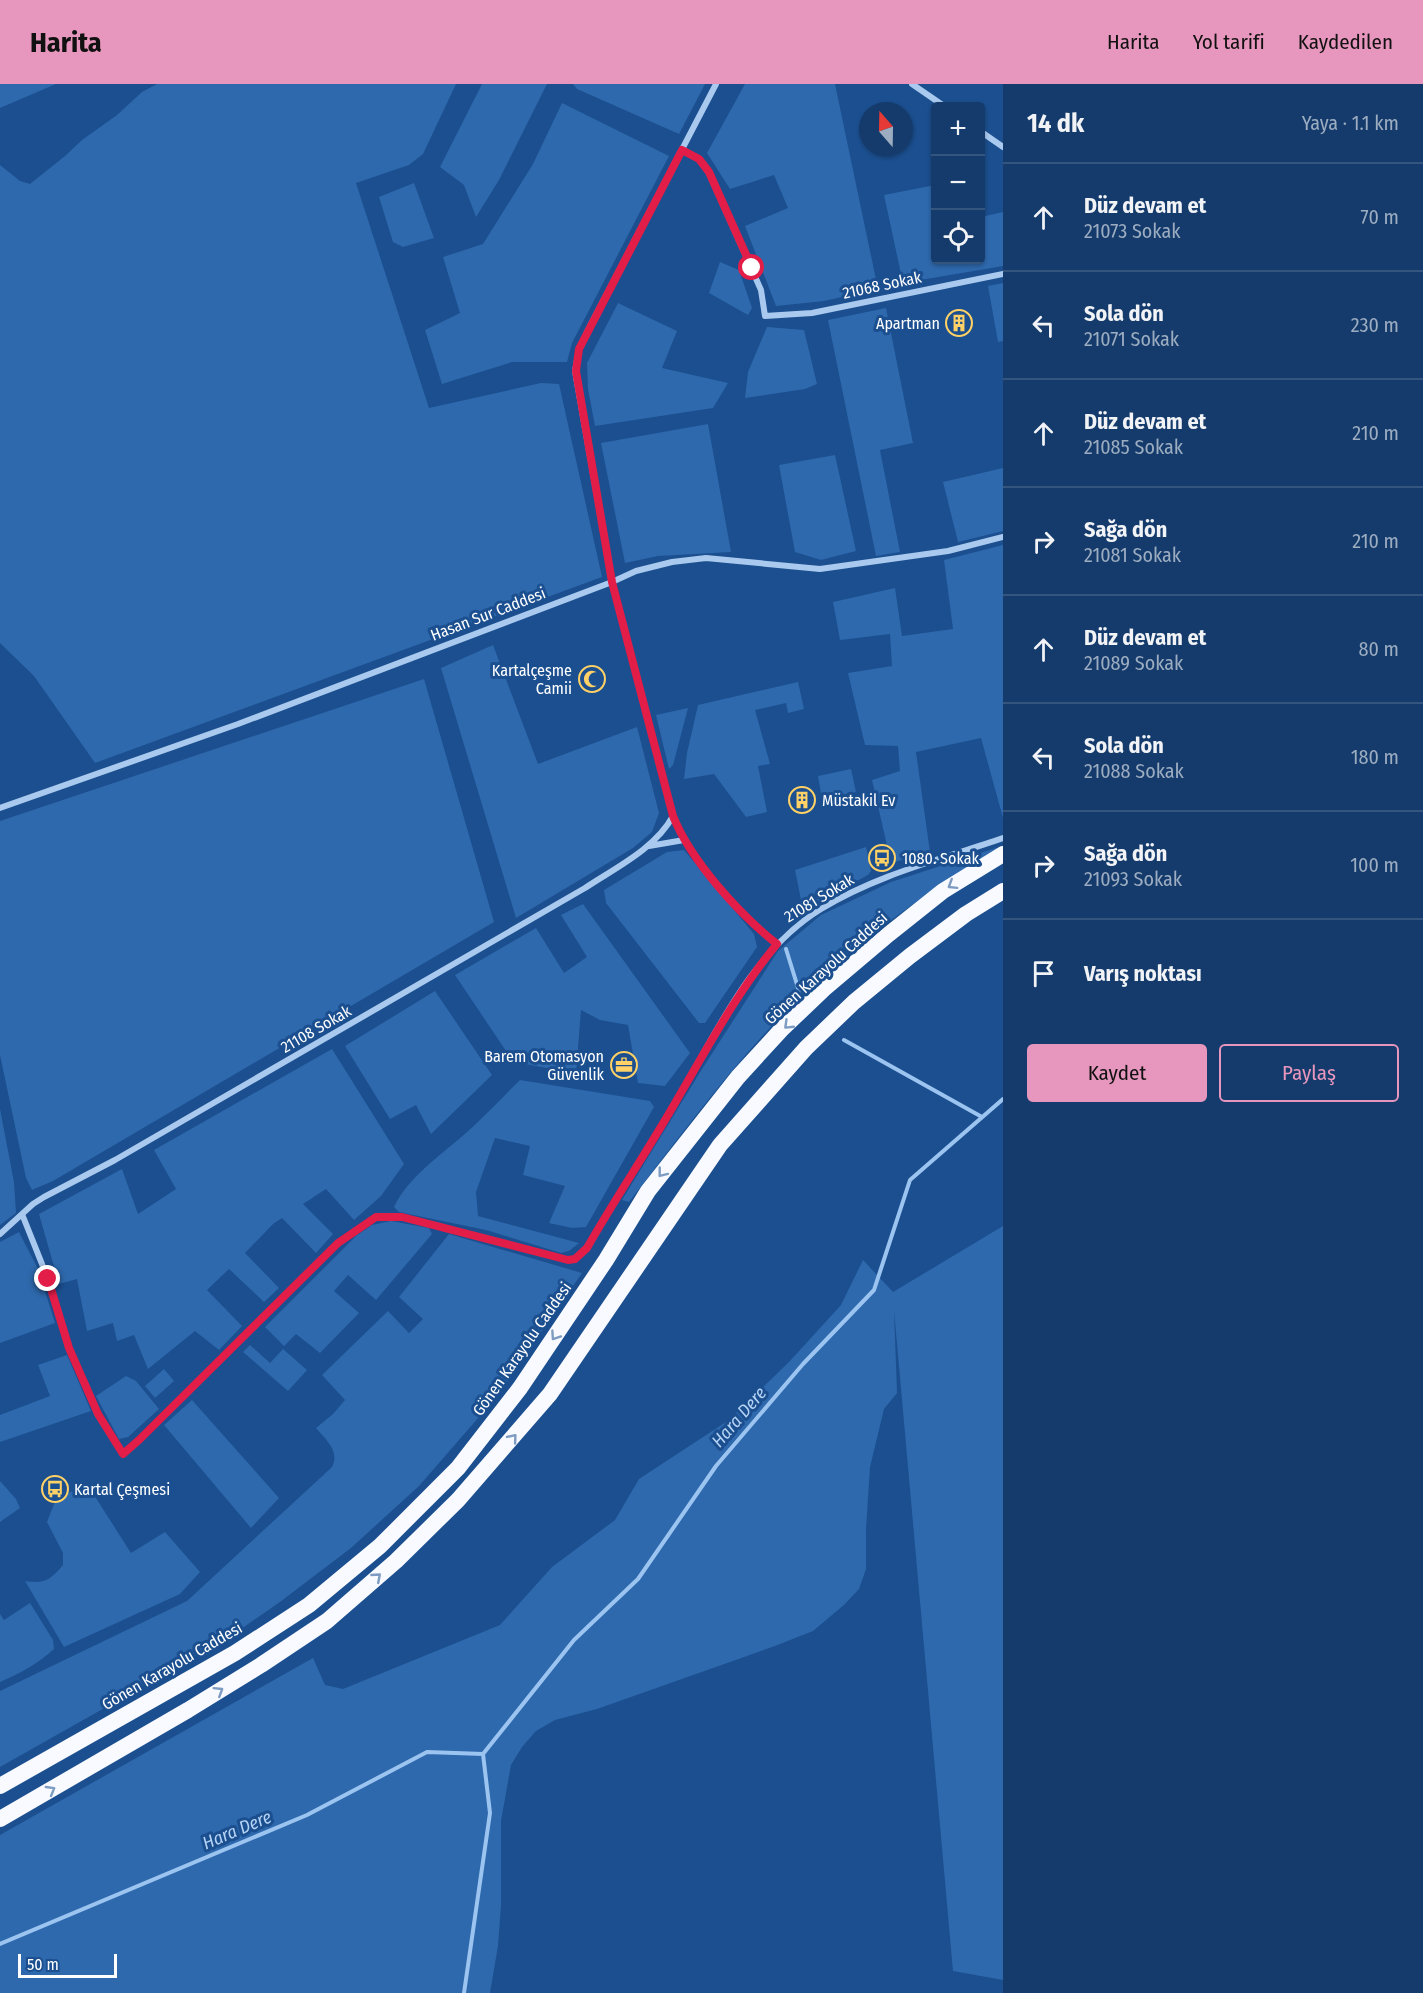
<!DOCTYPE html>
<html lang="tr">
<meta charset="utf-8">
<style>
:root{--surface:#143b6b;--page:#214673;--text:#f1f3f6;--muted:#9dadc1;--line:#33557e;--accent:#e797bd}
body{margin:0;font-family:"Fira Sans Condensed",sans-serif;background:var(--page);color:var(--text)}
.controls{position:absolute;right:18px;top:18px;display:grid;overflow:hidden;border-radius:6px;box-shadow:0 2px 4px #0004}
.controls button{width:54px;height:54px;display:grid;place-items:center;padding:0;border:0;border-bottom:2px solid var(--line);background:var(--surface);color:var(--text);font:30px sans-serif}
.compass{position:absolute;left:859px;top:18px;width:54px;height:54px;border-radius:50%;background:var(--surface);box-shadow:0 2px 4px #0004;rotate:340deg}
.scale{position:absolute;left:18px;bottom:15px;width:99px;box-sizing:border-box;padding-left:6px;border:3px solid #fff;border-top:0;font-size:16px;line-height:21px;white-space:nowrap;color:#fff;-webkit-text-stroke:4px #1b4f8f;paint-order:stroke}
.stop{position:absolute;width:18px;height:18px;margin:-14px;border:4px solid #e11d48;border-radius:50%;background:#fff}
.stop.end{background:#e11d48;border-color:#fff;box-shadow:0 2px 6px #0008}
.list{margin:0;padding:0;list-style:none}
h2{display:flex;justify-content:space-between;align-items:center;height:78px;margin:0;padding:0 24px;font-size:26px}
h2 small{font-size:20px;font-weight:400;color:var(--muted)}
.list li{display:grid;grid-template-columns:39px 1fr auto;gap:18px;align-items:center;box-sizing:border-box;height:108px;padding:0 24px;border-top:2px solid var(--line)}
.list b{display:block;font-size:22px;white-space:nowrap}
.list p{margin:0;font-size:20px;white-space:nowrap;color:var(--muted)}
.list em{font-size:20px;font-style:normal;color:var(--muted)}
.actions{display:flex;gap:12px;padding:18px 24px}
.actions a{flex:1;padding:14px 0;border:2px solid var(--accent);border-radius:6px;text-align:center;font-size:21px;color:var(--accent)}
.actions .main{background:var(--accent);color:#111}
.icon{flex:none;width:33px;height:33px;fill:none;stroke:currentColor;stroke-width:2;stroke-linecap:round;stroke-linejoin:round}
.map{position:relative;flex:none;width:1003px;height:1909px;overflow:hidden}
header{display:flex;align-items:center;gap:36px;box-sizing:border-box;height:84px;padding:0 30px;background:var(--accent);color:#111}
header strong{font-size:28px}
nav{display:flex;gap:33px;margin-inline-start:auto;font-size:21px}
main{display:flex}
aside{flex:1;background:var(--surface)}
.map>svg:first-child{display:block}
</style>
<header>
<strong>Harita</strong>
<nav><a>Harita</a><a>Yol tarifi</a><a>Kaydedilen</a></nav>
</header>
<main>
<div class="map">
<svg width="1003" height="1909" viewBox="0 0 1003 1909">
<rect width="100%" height="100%" fill="#1b4f8f"/>
<path fill="#2e69ad" d="M0,0H56L0,24Z
M157,0H456L423,70L409,81L356,99L429,324L541,299L559,300L602,493L95,679L34,592L0,559V81L20,97L30,100L65,72L82,56L117,31L142,8Z
M482,0H547L499,96L476,133L464,101L440,83Z
M573,0H705L679,50L577,5Z
M745,0H835L878,205L824,217L776,222L745,142L788,124L774,91L730,105L707,69Z
M562,19L669,72L572,259L567,278H512L442,300L425,246L460,229L443,173L483,160L533,80Z
M414,99L434,154L403,163L393,158L379,113Z
M935,101L936,176H980L981,133L1003,128V182L903,199L884,111Z
M720,178L739,186L752,224L748,231L709,209Z
M1003,199V257L998,258L988,202Z
M618,219L677,247L662,284L728,299L713,324L595,342L588,305L587,279Z
M886,224L913,359L880,366L900,468L876,472L828,236Z
M767,243L804,246L817,300L805,305L745,314L748,288Z
M708,340L731,468L658,472L625,479L601,359Z
M835,371L856,467L821,476L795,468L779,381Z
M1003,384V447L958,458L943,398Z
M1003,461V734L981,654L916,668L930,768L891,779L872,696L900,687L898,662L865,661L848,589L892,582L890,550L840,556L833,518L895,504L902,552L953,545L944,476Z
M493,561L538,680L637,643L659,729L652,748L633,764L516,834L441,584Z
M424,595L494,838L53,1097L32,1106L26,1094L0,971V737Z
M798,598L804,625L788,629L786,619L755,626L770,680L758,682L767,728L746,733L714,690L684,695L687,669L698,621Z
M688,624L673,681L669,685L656,631Z
M851,685L856,708L822,715L818,692Z
M866,763L871,787L868,791L818,818H809L801,816L795,786Z
M999,763C938,802 878,842 823,891C749,958 690,1039 629,1118L622,1116L702,985L778,867L821,831L891,798Z
M684,766L754,850L757,863L705,939H699L606,819L604,806L667,768Z
M583,820L690,969L665,1002L638,999L628,941L600,936L581,926L576,989L519,979L506,967L455,891L536,844L564,889L587,873L561,831Z
M435,907L492,991L431,1050L416,1021L390,1035L345,962Z
M332,965L404,1080L381,1112L354,1136L326,1105L303,1120L333,1150L316,1169L282,1134L273,1140L245,1169L279,1204L264,1218L229,1185L207,1206L242,1242L219,1266L195,1247L148,1285L134,1251L117,1257L113,1239L87,1247L77,1195L59,1200L39,1130L122,1085L138,1130L176,1105L154,1066Z
M520,996L650,1017L654,1023L586,1143L572,1144L549,1139L565,1102L523,1091L530,1062L495,1054L476,1108L478,1132L579,1159L569,1167L561,1169L486,1146L399,1128L394,1123C409,1092 441,1071 466,1049C485,1032 502,1014 520,996Z
M0,1025L14,1098L16,1129L0,1141Z
M391,1137L429,1144L432,1150L376,1216L348,1191L334,1207L359,1229L320,1269L296,1250L284,1262L265,1243L356,1152L372,1141Z
M1003,1142V1896L953,1887L894,1226L897,1309L884,1325L870,1383L866,1445V1485L859,1505L844,1521L813,1547L775,1562L597,1625L555,1636L536,1647L522,1663L511,1681L501,1737V1821L498,1862L490,1909H0V1751L313,1574L325,1601L343,1605L500,1541L552,1483L615,1436L639,1395L729,1336L789,1278L841,1221L863,1176L893,1208Z
M19,1148L38,1185L55,1239L0,1259V1158Z
M449,1150L582,1189L499,1310L419,1402L351,1464L280,1518L225,1556L0,1683V1607L187,1517L332,1383C340,1367 326,1356 316,1344L333,1330L345,1316L322,1291L388,1227L409,1249L423,1235L399,1213Z
M250,1261L270,1279L283,1265L307,1286L288,1307L243,1268Z
M67,1271L91,1327L0,1358V1331L50,1312L38,1281Z
M164,1285L174,1297L155,1314L145,1302Z
M126,1292L136,1297L159,1325L128,1353L119,1355L96,1312Z
M192,1316L279,1414L251,1444L164,1341Z
M0,1397L16,1415L20,1424L0,1438Z
M87,1400L131,1469L165,1448L200,1488L180,1510L64,1563L25,1497C45,1500 50,1496 63,1481V1469L47,1438L56,1415Z
M30,1519L53,1556L54,1565C39,1579 19,1590 0,1598V1530L4,1536Z"/>
<g fill="none" stroke-linecap="round" stroke-linejoin="round">
<path stroke="#9cc4f0" stroke-width="4" d="M786,865L799,907
M844,956L982,1033
M0,1860L307,1731L427,1668L483,1670
M464,1909L490,1729L483,1670L574,1556L638,1495L716,1382L803,1280L874,1206L910,1096L1003,1015"/>
<path stroke="#a9c9ee" stroke-width="6" d="M716,0L587,248L579,265L575,287L612,498L673,732C691,777 739,830 777,860
M912,0L944,22
M980,47L1003,63
M682,66L699,75L709,89L761,206L765,232L812,229L1003,190
M0,724L238,640L612,498L636,487L672,478L706,474L820,485L948,467L1003,453
M649,762L684,756
M22,1130L48,1195L69,1264L98,1331L123,1370L139,1356L338,1159L376,1133H402L568,1176L575,1175L587,1164C616,1114 648,1066 677,1016C716,949 752,867 821,825C876,791 942,775 1003,754
M0,1150L33,1120L44,1113L115,1076L585,804C615,784 655,765 673,732"/>
<path stroke="#f8faff" stroke-width="16" d="M0,1702L235,1569L309,1521L380,1462L458,1384L520,1304L606,1176L648,1107L738,993L781,946L824,905L889,850L943,807L1003,770
M0,1735L188,1626L261,1581L327,1537L396,1477L458,1416L550,1310L720,1061L806,964L854,918L910,872L966,830L1003,807"/>
</g>
<defs><path id="oneway-chevron" d="M-2-3.5L2.5 0L-2 3.5" fill="none" stroke-width="1.6" stroke-linecap="round" stroke-linejoin="round" transform="scale(1.5)"/></defs>
<g stroke="#7e9cc1">
<use href="#oneway-chevron" transform="translate(952 801) rotate(148)"/>
<use href="#oneway-chevron" transform="translate(788 941) rotate(136)"/>
<use href="#oneway-chevron" transform="translate(662 1089) rotate(128)"/>
<use href="#oneway-chevron" transform="translate(555 1252) rotate(124)"/>
<use href="#oneway-chevron" transform="translate(513 1354) rotate(-50)"/>
<use href="#oneway-chevron" transform="translate(377 1493) rotate(-41)"/>
<use href="#oneway-chevron" transform="translate(219 1607) rotate(-32)"/>
<use href="#oneway-chevron" transform="translate(51 1706) rotate(-30)"/>
</g>
<g fill="none" stroke-linecap="round" stroke-linejoin="round">
<path stroke="#e11d48" stroke-width="8" d="M48,1195L69,1264L98,1330L123,1370L139,1356L338,1159L376,1133H402L568,1176L575,1175L587,1164C616,1113 649,1065 678,1014C709,961 738,907 777,860C739,830 691,777 673,732L612,498L576,287L579,265L682,66L699,75L709,88L752,184"/>
</g>
<defs>
<symbol id="building-ring" viewBox="-11 -11 22 22"><circle r="9.5" fill="#1b4f8f" stroke="#ffd166" stroke-width="1.5"/><path d="M-4-6H4V6H1V3H-1V6H-4ZM-2.5-4.3h1.7v1.8h-1.7ZM.8-4.3h1.7v1.8H.8ZM-2.5-1h1.7V.8h-1.7ZM.8-1h1.7V.8H.8Z" fill="#ffd166"/></symbol>
<symbol id="mosque-ring" viewBox="-11 -11 22 22"><circle r="9.5" fill="#1b4f8f" stroke="#ffd166" stroke-width="1.5"/><path d="M3.5-4.9A6 6 0 1 0 3.5 4.9A5 5 0 1 1 3.5-4.9Z" fill="#ffd166"/></symbol>
<symbol id="bus-ring" viewBox="-11 -11 22 22"><circle r="9.5" fill="#1b4f8f" stroke="#ffd166" stroke-width="1.5"/><path d="M-5-6H5V4H4V6H2V4H-2V6H-4V4H-5ZM-3.5-4V0h7V-4ZM-3.5 1.2v1.5H-2V1.2ZM2 1.2v1.5H3.5V1.2Z" fill="#ffd166"/></symbol>
<symbol id="office-ring" viewBox="-11 -11 22 22"><circle r="9.5" fill="#1b4f8f" stroke="#ffd166" stroke-width="1.5"/><path d="M-6-3h4V-5.5h4V-3h4V5H-6ZM-1-4.5V-3h2v-1.5ZM-6 0V1H6V0Z" fill="#ffd166"/></symbol>
</defs>
<g fill-rule="evenodd">
<use href="#building-ring" x="944" y="224" width="30" height="30"/>
<use href="#mosque-ring" x="577" y="580" width="30" height="30"/>
<use href="#building-ring" x="787" y="701" width="30" height="30"/>
<use href="#bus-ring" x="867" y="759" width="30" height="30"/>
<use href="#office-ring" x="609" y="966" width="30" height="30"/>
<use href="#bus-ring" x="40" y="1390" width="30" height="30"/>
</g>
<g text-anchor="middle" dominant-baseline="central" stroke-width="6" stroke-linejoin="round" paint-order="stroke">
<g font-size="16" fill="#fff" stroke="#1b4f8f">
<text transform="translate(882 201) rotate(-12)">21068 Sokak</text>
<text transform="translate(488 530) rotate(-21)">Hasan Sur Caddesi</text>
<text transform="translate(819 814) rotate(-31)">21081 Sokak</text>
<text transform="translate(826 884) rotate(-42)">Gönen Karayolu Caddesi</text>
<text transform="translate(316 945) rotate(-30)">21108 Sokak</text>
<text transform="translate(522 1265) rotate(-55)">Gönen Karayolu Caddesi</text>
<text transform="translate(172 1582) rotate(-30)">Gönen Karayolu Caddesi</text>
</g>
<g font-size="16" fill="#fff" stroke="#1b4f8f" text-anchor="end">
<text x="940" y="239">Apartman</text>
<text x="572" y="586">Kartalçeşme<tspan x="572" dy="18">Camii</tspan></text>
<text x="822" y="716" text-anchor="start">Müstakil Ev</text>
<text x="902" y="774" text-anchor="start">1080. Sokak</text>
<text x="604" y="972">Barem Otomasyon<tspan x="604" dy="18">Güvenlik</tspan></text>
<text x="74" y="1405" text-anchor="start">Kartal Çeşmesi</text>
</g>
<g font-size="18" font-style="italic" fill="#b5d3f5" stroke="#1b4f8f">
<text transform="translate(739 1333) rotate(-49)">Hara Dere</text>
<text transform="translate(237 1746) rotate(-23)">Hara Dere</text>
</g>
</g>
</svg>
<div class="controls">
<button>+</button>
<button>−</button>
<button><svg class="icon" aria-label="locate" viewBox="0 0 24 24"><circle cx="12" cy="12" r="6"/><path d="M12 2v4M12 18v4M2 12h4M18 12h4"/></svg></button>
</div>
<svg class="compass" viewBox="-18 -18 36 36"><path d="M0-13l5 13h-10z" fill="#e53935"/><path d="M0 13l5-13h-10z" fill="#9dadc1"/></svg>
<div class="scale">50 m</div>
<div class="stop" style="left:752px;top:184px"></div>
<div class="stop end" style="left:48px;top:1195px"></div>
</div>
<aside>
<h2>14 dk<small>Yaya · 1.1 km</small></h2>
<ul class="list">
<li><svg class="icon" aria-label="ahead" viewBox="0 0 24 24"><path d="M12 20V5M6 11l6-6 6 6"/></svg><div><b>Düz devam et</b><p>21073 Sokak</p></div><em>70 m</em></li>
<li><svg class="icon" aria-label="left" viewBox="0 0 24 24"><path d="M17 20v-9H6M10 6l-5 5 5 5"/></svg><div><b>Sola dön</b><p>21071 Sokak</p></div><em>230 m</em></li>
<li><svg class="icon" aria-label="ahead" viewBox="0 0 24 24"><path d="M12 20V5M6 11l6-6 6 6"/></svg><div><b>Düz devam et</b><p>21085 Sokak</p></div><em>210 m</em></li>
<li><svg class="icon" aria-label="right" viewBox="0 0 24 24"><path d="M7 20v-9h11M14 6l5 5-5 5"/></svg><div><b>Sağa dön</b><p>21081 Sokak</p></div><em>210 m</em></li>
<li><svg class="icon" aria-label="ahead" viewBox="0 0 24 24"><path d="M12 20V5M6 11l6-6 6 6"/></svg><div><b>Düz devam et</b><p>21089 Sokak</p></div><em>80 m</em></li>
<li><svg class="icon" aria-label="left" viewBox="0 0 24 24"><path d="M17 20v-9H6M10 6l-5 5 5 5"/></svg><div><b>Sola dön</b><p>21088 Sokak</p></div><em>180 m</em></li>
<li><svg class="icon" aria-label="right" viewBox="0 0 24 24"><path d="M7 20v-9h11M14 6l5 5-5 5"/></svg><div><b>Sağa dön</b><p>21093 Sokak</p></div><em>100 m</em></li>
<li><svg class="icon" aria-label="arrive" viewBox="0 0 24 24"><path d="M6 21V4h12l-3 4 3 4H6"/></svg><div><b>Varış noktası</b></div></li>
</ul>
<div class="actions"><a class="main">Kaydet</a><a>Paylaş</a></div>
</aside>
</main>
